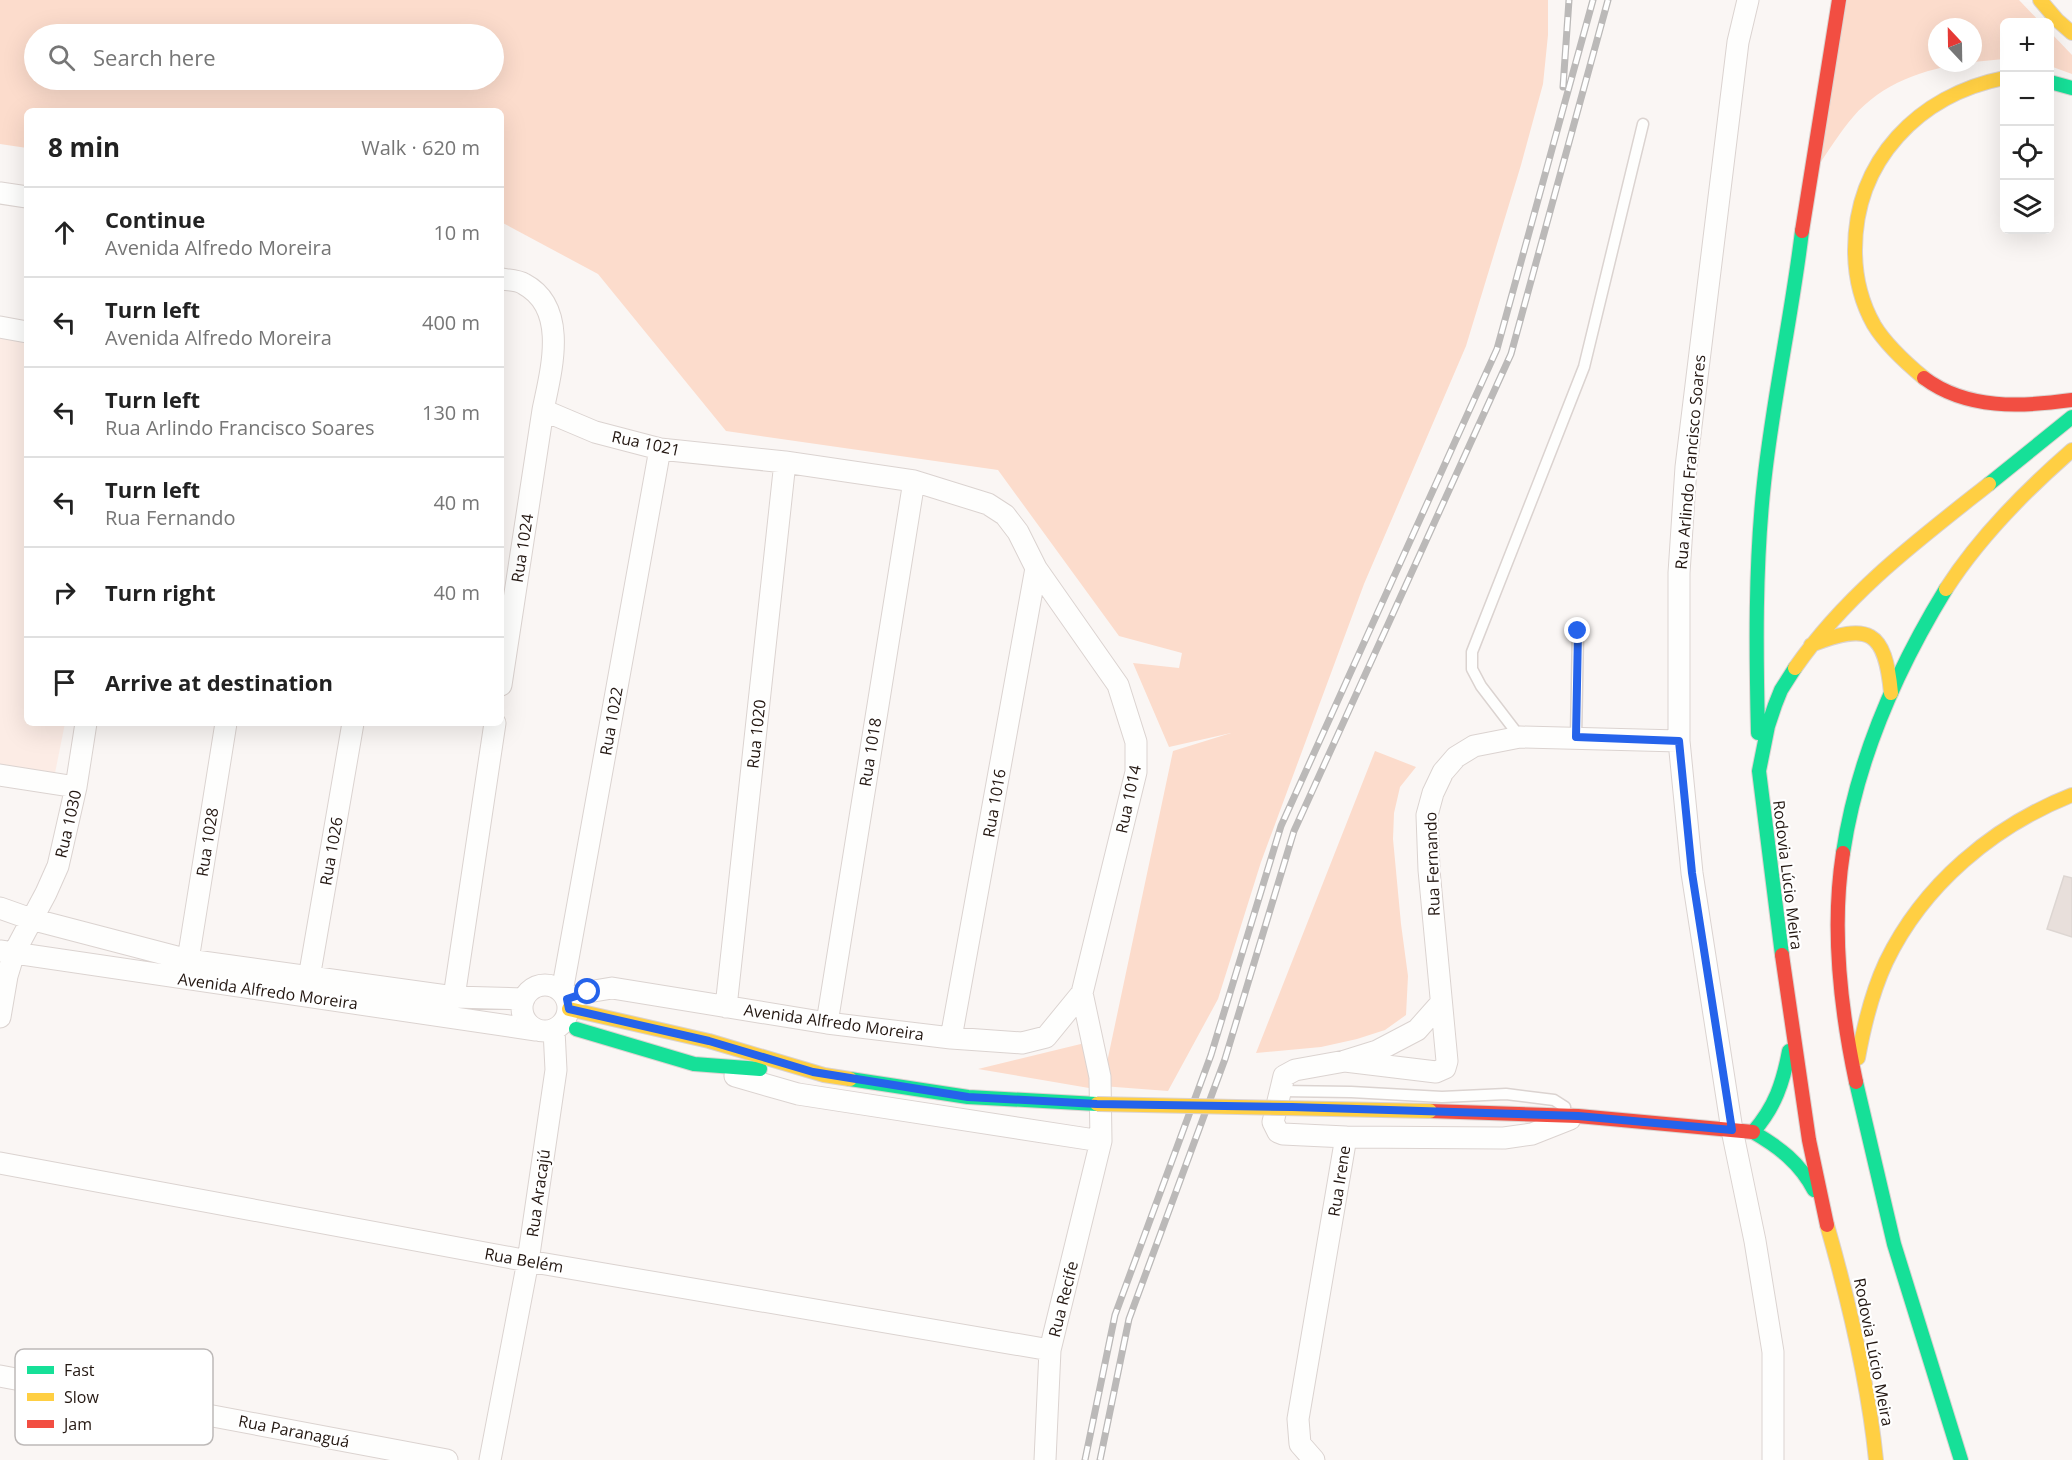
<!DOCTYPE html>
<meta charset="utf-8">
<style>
:root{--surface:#fff;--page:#f6f6f6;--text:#222;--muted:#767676;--line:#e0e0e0}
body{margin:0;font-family:"Open Sans",sans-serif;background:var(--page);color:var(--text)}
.controls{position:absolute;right:18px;top:18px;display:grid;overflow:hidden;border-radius:9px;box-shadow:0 6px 24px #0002}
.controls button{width:54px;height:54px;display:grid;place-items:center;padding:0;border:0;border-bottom:2px solid var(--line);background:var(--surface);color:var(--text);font:30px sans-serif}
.compass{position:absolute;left:1928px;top:18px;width:54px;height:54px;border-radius:50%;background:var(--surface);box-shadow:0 6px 24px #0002;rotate:338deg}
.stop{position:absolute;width:18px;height:18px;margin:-14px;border:4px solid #2563eb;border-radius:50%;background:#fff}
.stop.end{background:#2563eb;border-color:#fff;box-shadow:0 2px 6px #0008}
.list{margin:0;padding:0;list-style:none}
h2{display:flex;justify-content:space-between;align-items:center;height:78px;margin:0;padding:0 24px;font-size:26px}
h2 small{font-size:20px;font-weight:400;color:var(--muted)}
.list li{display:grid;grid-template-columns:39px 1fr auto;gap:18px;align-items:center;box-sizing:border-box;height:90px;padding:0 24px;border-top:2px solid var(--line)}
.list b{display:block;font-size:22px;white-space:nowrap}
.list p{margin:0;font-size:20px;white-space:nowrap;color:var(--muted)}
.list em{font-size:20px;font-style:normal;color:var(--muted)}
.icon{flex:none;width:33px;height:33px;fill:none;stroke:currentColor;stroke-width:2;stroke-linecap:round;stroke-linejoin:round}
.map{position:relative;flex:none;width:2072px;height:1460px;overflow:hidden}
.search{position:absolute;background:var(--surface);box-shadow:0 6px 24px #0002;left:24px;top:24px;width:480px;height:66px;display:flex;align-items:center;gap:15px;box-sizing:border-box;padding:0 21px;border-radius:33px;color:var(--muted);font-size:22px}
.panel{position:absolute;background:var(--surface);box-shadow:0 6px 24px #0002;left:24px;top:108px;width:480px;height:618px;border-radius:9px}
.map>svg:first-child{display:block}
</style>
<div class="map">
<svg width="2072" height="1460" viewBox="0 0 2072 1460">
<rect width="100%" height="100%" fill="#faf6f4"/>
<path fill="#fcece5" d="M0,336L27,341V723H65L55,773L0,765Z"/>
<path fill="#fcdccc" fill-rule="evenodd" d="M0,0H1548V35L1543,84L1521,165L1466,346L1364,584L1261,862L1218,999L1168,1091L1102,1086L1173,751L1231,733L1169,747L1133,663L1179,668L1182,653L1119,636L998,470L726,431L598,274L501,222V111H27V148L0,144ZM34,34H494V80H34Z
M1847,0H2019L2040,22H2004V59L1973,62V27H1937V63H1967C1924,69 1882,83 1853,117C1840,132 1829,150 1818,166Z
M2050,32L2072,55V74L2050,66Z
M1375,751L1416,767L1400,787L1394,813L1393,839L1401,924L1408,976L1406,1015L1385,1030L1357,1039L1321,1047L1256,1053Z
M1089,1042V1088L978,1069Z"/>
<path fill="#e8dfdb" stroke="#ddd6d2" stroke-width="1.5" d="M2064,876L2072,878V937L2047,929Z"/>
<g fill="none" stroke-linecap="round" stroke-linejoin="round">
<defs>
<path id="lane" d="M1520,737L1481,686L1472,669V652L1584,367L1643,124
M1576,737L1578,631
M1281,1091L1351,1092L1442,1097L1506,1094L1554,1100L1565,1107"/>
<path id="street" d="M1748,0L1738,42L1686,467L1679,573V741L1692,873L1732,1130L1755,1241L1773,1352V1460
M0,193L27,197
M501,279C508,280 518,280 524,284C569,308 551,371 543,410L595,432L660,449L785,462L914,481L988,504L1005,515L1018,532L1036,568L1118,685L1136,742V772L1082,993L1100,1077L1101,1141L1050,1350L1045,1460
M0,327L27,332
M501,685L543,410
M0,775L76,787
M0,908L31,919L188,960L454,997L524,999
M0,951L536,1030
M188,960L226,723
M309,978L353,723
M522 1008a23 23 0 1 1 46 0a23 23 0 1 1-46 0Z
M562,992L660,449
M454,997L495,723
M567,1000L588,992L612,988L827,1023L951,1038L1022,1043L1046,1037L1082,993
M726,1007L785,462
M0,1017L7,976L14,953L46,893L58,866L76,787L86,723
M827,1023L914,481
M951,1038L1036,568
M1345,1061L1436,1072L1445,1068L1447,1061L1429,870L1427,815L1433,793L1443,772L1456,757L1474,746L1520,737L1679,741
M735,1076L798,1094L1101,1141
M1346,1137L1504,1138L1532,1134L1570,1119
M0,1163L528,1261L1050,1350
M0,1376L447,1460
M490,1460L528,1261L556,1070L554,1030
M1314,1460L1300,1444L1298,1419L1346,1137L1283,1134L1278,1132L1273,1122L1284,1076L1295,1070L1345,1061L1377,1051L1417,1030L1441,1003"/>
<path id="fast" d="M2050,82L2072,88
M1989,484L2072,417
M1758,733C1756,650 1755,566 1764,483C1773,398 1792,315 1802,231
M1843,853C1857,759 1897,669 1946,589
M1782,955L1759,771L1768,726L1775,705L1781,690L1795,668
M576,1029L694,1064L760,1069
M1789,1051C1783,1083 1775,1107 1753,1132C1779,1147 1800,1163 1814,1190
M850,1079L968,1097L1097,1104
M1856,1082L1894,1244L1961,1460"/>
<path id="slow" d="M2040,0L2057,20L2072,33
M1924,378C1906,363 1886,345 1874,325C1861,302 1855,275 1855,250C1855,160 1919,95 2004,78
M1946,589C1980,536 2025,491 2072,450
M1811,645C1869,622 1885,630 1891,693
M1795,668C1847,593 1918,540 1989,484
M569,1009L709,1041L824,1075L850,1079
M1858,1058C1864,1025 1872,992 1886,962C1923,885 1993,826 2072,795
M1827,1225C1849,1302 1868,1380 1876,1460"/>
<path id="jam" d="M1802,231L1839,0
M1924,378C1967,410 2022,407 2072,400
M1843,853C1831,929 1840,1007 1856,1082
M1782,955L1809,1140L1827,1225
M1430,1111L1578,1116L1753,1132"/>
</defs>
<use href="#lane" stroke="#dbd3d0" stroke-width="13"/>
<use href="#street" stroke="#dbd3d0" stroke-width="23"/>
<use href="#fast" stroke="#dbd3d0" stroke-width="16"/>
<use href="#slow" stroke="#dbd3d0" stroke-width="16"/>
<use href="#jam" stroke="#dbd3d0" stroke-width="16"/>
<use href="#lane" stroke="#fefefd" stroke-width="10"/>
<use href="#street" stroke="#fefefd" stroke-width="21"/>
<use href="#fast" stroke="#16e098" stroke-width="14"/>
<use href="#slow" stroke="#ffcf43" stroke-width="14"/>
<use href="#jam" stroke="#f24e42" stroke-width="14"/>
<defs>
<path id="rail" d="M1563,87L1569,0
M1085,1460L1115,1315L1211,1055L1281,826L1497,349L1593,0
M1100,1460L1129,1319L1225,1059L1294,831L1511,354L1608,0"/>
</defs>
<use href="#rail" stroke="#bbb9b8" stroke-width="7"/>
<use href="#rail" stroke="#fff" stroke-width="4.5" stroke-dasharray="14" stroke-linecap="butt"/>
<defs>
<path id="slow-bridge" d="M1097,1104L1430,1111"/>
</defs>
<use href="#slow-bridge" stroke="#dbd3d0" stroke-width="16" stroke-linecap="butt"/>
<use href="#slow-bridge" stroke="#ffcf43" stroke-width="14"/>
</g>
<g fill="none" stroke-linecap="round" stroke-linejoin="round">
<path stroke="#2563eb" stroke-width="8" d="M588,992L567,999L569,1009L709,1041L813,1072L968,1097L1097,1104L1292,1107L1578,1116L1732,1130L1692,873L1679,741L1576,737L1578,631"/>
</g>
<g text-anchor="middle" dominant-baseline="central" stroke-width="4.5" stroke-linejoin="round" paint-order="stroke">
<g font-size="16" fill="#231711" stroke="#fff">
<text transform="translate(646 443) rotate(12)">Rua 1021</text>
<text transform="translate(1690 462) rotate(-85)">Rua Arlindo Francisco Soares</text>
<text transform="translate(522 548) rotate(-81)">Rua 1024</text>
<text transform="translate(611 721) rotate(-80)">Rua 1022</text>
<text transform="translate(756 734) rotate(-84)">Rua 1020</text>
<text transform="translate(870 752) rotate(-81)">Rua 1018</text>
<text transform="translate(1128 799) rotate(-78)">Rua 1014</text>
<text transform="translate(994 803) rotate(-80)">Rua 1016</text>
<text transform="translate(68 824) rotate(-77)">Rua 1030</text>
<text transform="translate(207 842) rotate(-81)">Rua 1028</text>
<text transform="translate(331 851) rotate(-80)">Rua 1026</text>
<text transform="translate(1432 864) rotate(-92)">Rua Fernando</text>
<text transform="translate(1788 875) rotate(83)">Rodovia Lúcio Meira</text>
<text transform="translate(268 991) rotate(8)">Avenida Alfredo Moreira</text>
<text transform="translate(834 1022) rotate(8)">Avenida Alfredo Moreira</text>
<text transform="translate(1339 1181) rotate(-81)">Rua Irene</text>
<text transform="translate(538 1193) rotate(-82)">Rua Aracajú</text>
<text transform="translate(524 1260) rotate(10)">Rua Belém</text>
<text transform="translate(1063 1299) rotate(-76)">Rua Recife</text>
<text transform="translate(1874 1352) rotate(79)">Rodovia Lúcio Meira</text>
<text transform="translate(294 1431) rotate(11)">Rua Paranaguá</text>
</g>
</g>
<rect x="15" y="1349" width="198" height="96" rx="9" fill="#fff" stroke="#bdb9b8" stroke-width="1.5"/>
<rect x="27" y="1366" width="27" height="8" fill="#16e098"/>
<rect x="27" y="1393" width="27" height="8" fill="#ffcf43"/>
<rect x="27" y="1420" width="27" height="8" fill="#f24e42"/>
<g font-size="16" fill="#231711">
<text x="64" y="1376">Fast</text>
<text x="64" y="1403">Slow</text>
<text x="64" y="1430">Jam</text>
</g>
</svg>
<div class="controls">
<button>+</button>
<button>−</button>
<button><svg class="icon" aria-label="locate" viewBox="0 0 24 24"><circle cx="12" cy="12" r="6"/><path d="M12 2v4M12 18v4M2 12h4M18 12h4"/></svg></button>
<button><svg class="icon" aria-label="layers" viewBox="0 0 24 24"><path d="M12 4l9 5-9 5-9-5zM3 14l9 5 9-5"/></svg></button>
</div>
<svg class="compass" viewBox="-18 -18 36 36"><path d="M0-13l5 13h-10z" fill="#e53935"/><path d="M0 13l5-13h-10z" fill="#767676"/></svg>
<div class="stop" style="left:588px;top:992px"></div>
<div class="stop end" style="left:1578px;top:631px"></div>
<div class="search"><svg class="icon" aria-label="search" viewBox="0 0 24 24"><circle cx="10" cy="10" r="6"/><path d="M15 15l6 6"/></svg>Search here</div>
<section class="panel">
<h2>8 min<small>Walk · 620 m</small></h2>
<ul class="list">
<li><svg class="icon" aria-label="ahead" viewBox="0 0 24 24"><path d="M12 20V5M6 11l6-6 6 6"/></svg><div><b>Continue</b><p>Avenida Alfredo Moreira</p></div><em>10 m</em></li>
<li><svg class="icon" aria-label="left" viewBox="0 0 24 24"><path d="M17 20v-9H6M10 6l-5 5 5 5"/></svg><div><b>Turn left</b><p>Avenida Alfredo Moreira</p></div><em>400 m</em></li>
<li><svg class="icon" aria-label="left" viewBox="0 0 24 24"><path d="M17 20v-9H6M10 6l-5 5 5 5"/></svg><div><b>Turn left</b><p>Rua Arlindo Francisco Soares</p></div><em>130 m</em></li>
<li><svg class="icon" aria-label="left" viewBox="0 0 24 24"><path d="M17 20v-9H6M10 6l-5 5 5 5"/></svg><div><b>Turn left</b><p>Rua Fernando</p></div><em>40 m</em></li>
<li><svg class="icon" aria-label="right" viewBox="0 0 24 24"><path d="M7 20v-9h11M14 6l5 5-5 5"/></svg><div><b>Turn right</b></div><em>40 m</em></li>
<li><svg class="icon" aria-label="arrive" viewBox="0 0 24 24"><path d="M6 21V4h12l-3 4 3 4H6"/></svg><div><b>Arrive at destination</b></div></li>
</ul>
</section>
</div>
